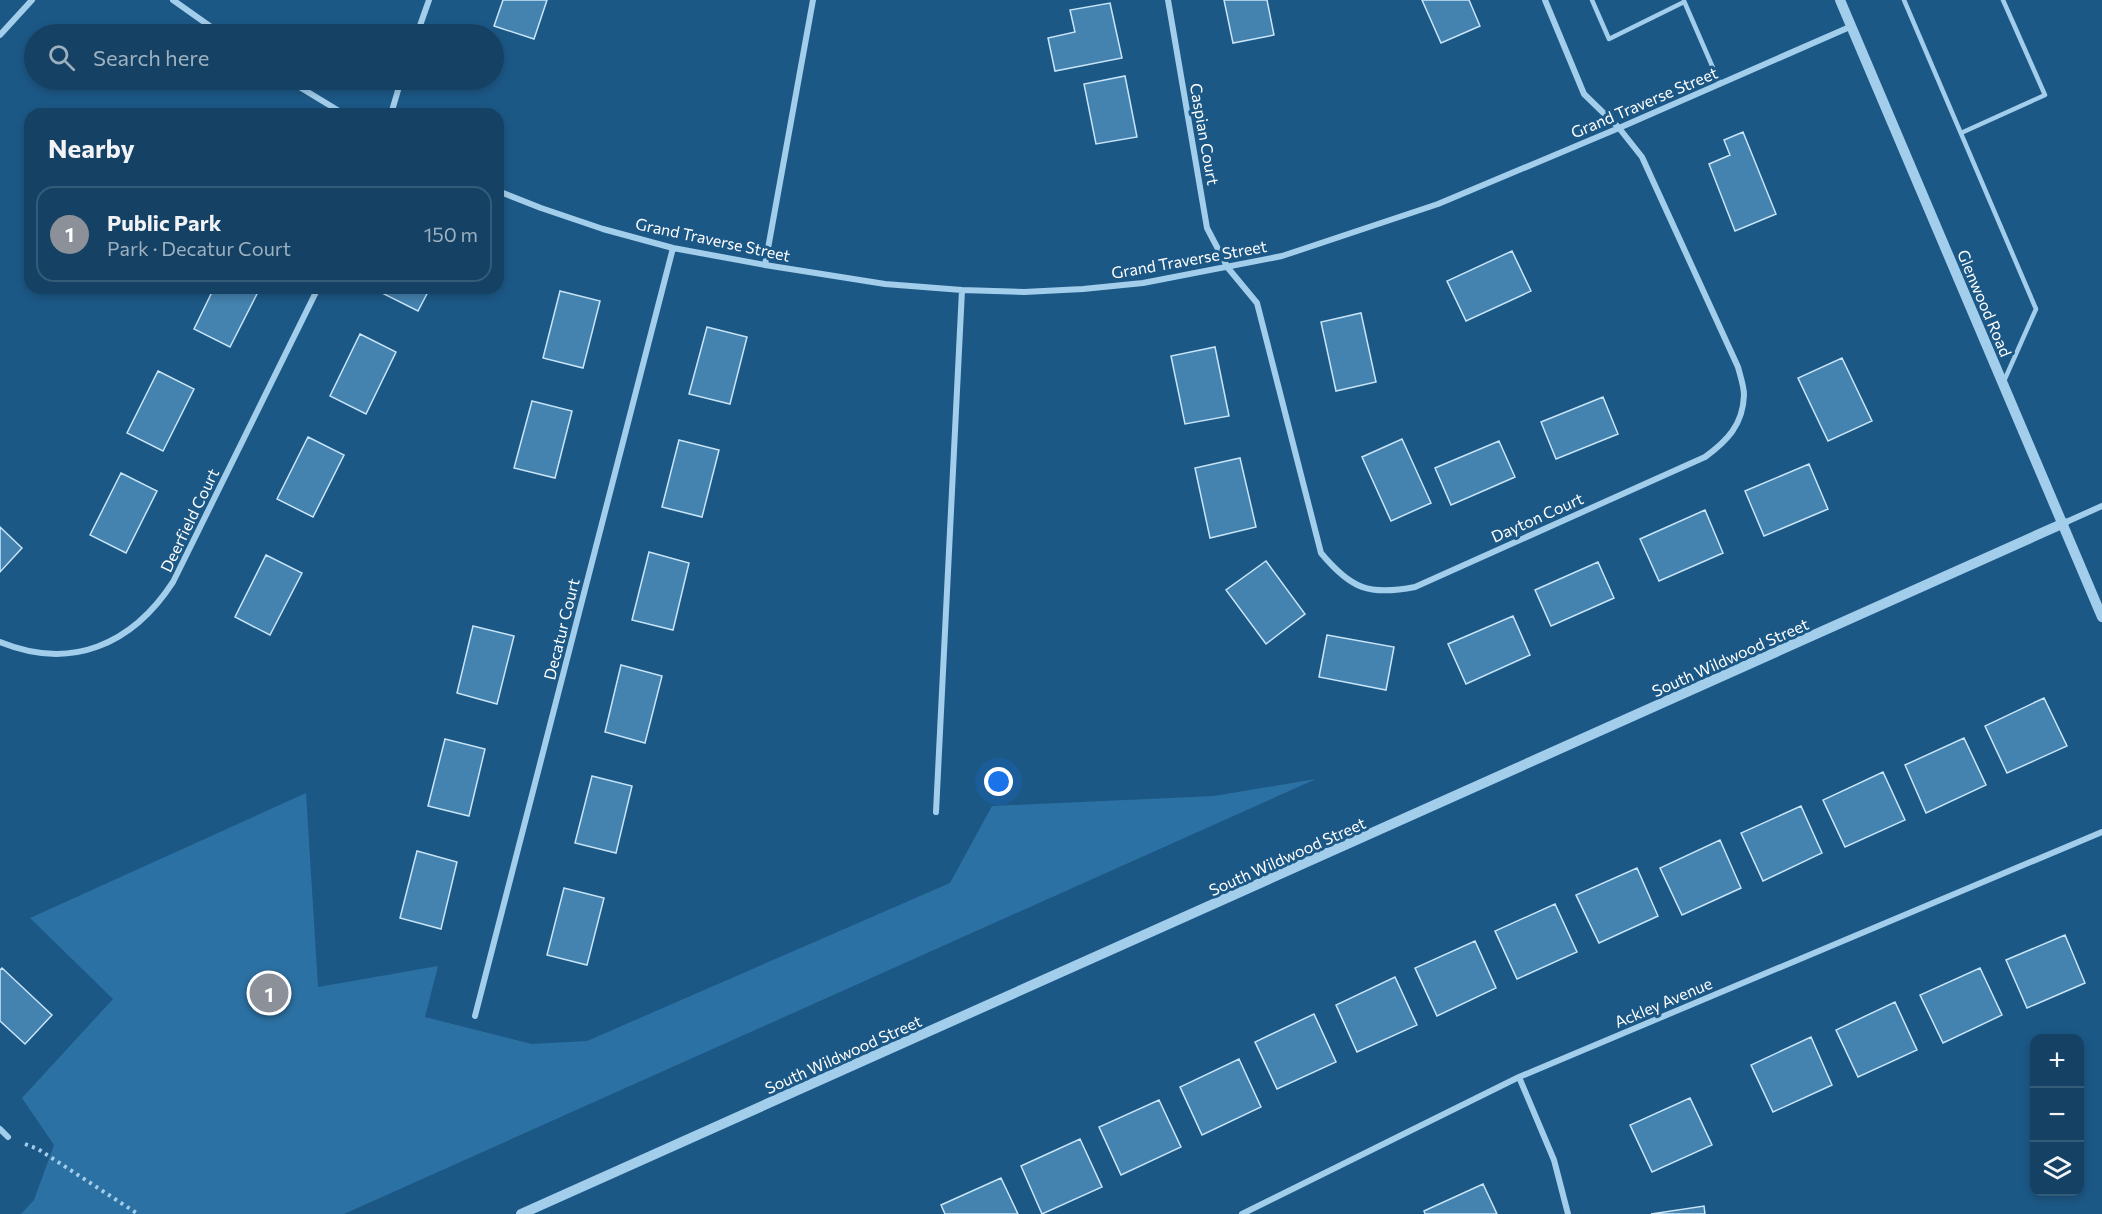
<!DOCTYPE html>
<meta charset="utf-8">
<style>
:root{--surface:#154264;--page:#1e496a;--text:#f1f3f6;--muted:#9db0bf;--line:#345b78;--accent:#8c9099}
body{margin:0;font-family:Commissioner,sans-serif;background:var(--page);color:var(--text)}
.controls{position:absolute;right:18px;bottom:18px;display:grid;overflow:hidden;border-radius:12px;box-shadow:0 3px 9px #0003}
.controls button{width:54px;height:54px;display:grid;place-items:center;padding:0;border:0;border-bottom:2px solid var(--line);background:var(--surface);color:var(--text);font:30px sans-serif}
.you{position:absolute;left:999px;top:782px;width:21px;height:21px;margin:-15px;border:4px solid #fff;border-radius:50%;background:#1a73e8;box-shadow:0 0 0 9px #1a73e833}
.badge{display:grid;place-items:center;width:39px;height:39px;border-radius:50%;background:var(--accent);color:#fff;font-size:20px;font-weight:700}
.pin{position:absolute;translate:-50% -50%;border:3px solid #fff;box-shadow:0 2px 6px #0006}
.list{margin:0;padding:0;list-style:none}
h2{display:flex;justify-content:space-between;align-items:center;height:78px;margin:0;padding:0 24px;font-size:26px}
h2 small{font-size:20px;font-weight:400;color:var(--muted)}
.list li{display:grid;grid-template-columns:39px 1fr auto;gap:18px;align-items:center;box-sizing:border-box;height:96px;margin:0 12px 12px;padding:0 12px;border:2px solid var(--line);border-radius:18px}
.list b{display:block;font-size:22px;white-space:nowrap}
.list p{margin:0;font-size:20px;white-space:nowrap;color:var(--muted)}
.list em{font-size:20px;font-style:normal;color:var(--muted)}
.icon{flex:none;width:33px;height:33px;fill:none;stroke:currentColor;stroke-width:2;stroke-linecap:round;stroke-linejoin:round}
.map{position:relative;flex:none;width:2102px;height:1214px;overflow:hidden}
.search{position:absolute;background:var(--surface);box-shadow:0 3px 9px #0003;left:24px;top:24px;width:480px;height:66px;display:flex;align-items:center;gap:15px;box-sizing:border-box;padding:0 21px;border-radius:33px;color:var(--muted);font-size:22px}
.panel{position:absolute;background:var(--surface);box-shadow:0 3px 9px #0003;left:24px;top:108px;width:480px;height:186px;border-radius:18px}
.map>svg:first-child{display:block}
</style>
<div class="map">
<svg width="2102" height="1214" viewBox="0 0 2102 1214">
<rect width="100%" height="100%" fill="#1c5886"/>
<path fill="#2c71a3" d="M1316,779L344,1214H21L34,1200L54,1145L22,1098L113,999L30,918L306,793L318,987L438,966L425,1017L532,1044L587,1041L950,883L992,806L1214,796Z"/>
<path fill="#4482af" stroke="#c8e5f8" stroke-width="1.5" d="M503,0H547L534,39L494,26Z
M1224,0H1267L1274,35L1233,43Z
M1422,0H1469L1480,26L1441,43Z
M1110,3L1122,58L1055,71L1048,38L1075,32L1070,10Z
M1125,76L1137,137L1096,144L1084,84Z
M1743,132L1776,214L1735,231L1709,164L1730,155L1724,140Z
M1512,251L1531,291L1466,321L1447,281Z
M214,288H260L230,347L194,329Z
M385,288H430L418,311L382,293Z
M560,291L600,301L583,368L543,358Z
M1361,313L1376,382L1336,391L1321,322Z
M707,327L747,337L730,404L689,394Z
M360,334L396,352L366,414L330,396Z
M1215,347L1229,416L1185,424L1171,356Z
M1842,358L1872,421L1828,441L1798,378Z
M158,371L194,389L163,451L127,433Z
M1603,397L1618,434L1556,459L1541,422Z
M532,401L572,411L555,478L514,468Z
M308,437L344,455L313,517L277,499Z
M1402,439L1431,503L1391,521L1362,457Z
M679,440L719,450L702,517L662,507Z
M1499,441L1515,477L1451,505L1435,468Z
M1240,458L1256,527L1210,538L1195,468Z
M1809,464L1828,509L1764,536L1745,491Z
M121,473L157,491L126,553L90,535Z
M1705,510L1723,553L1659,581L1640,539Z
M0,527L22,548L0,572Z
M649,552L689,563L673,630L632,620Z
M266,555L302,573L270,635L235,617Z
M1266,561L1305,614L1266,644L1226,590Z
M1598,562L1614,598L1551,626L1535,590Z
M1513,616L1530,655L1466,684L1448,644Z
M473,626L514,636L497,704L457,693Z
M1327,635L1394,647L1386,690L1319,677Z
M621,665L662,676L645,743L605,732Z
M2044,698L2067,746L2007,773L1985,726Z
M1964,738L1986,785L1926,813L1905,765Z
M445,739L485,749L469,816L428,806Z
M1883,772L1905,820L1845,847L1823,800Z
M592,776L632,786L616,853L575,843Z
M1801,806L1822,853L1763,881L1741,833Z
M1720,840L1741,888L1682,915L1660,868Z
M417,851L457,862L441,929L400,918Z
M1637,868L1658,916L1599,943L1576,895Z
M564,888L604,898L587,965L547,955Z
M1555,904L1577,952L1517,979L1495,931Z
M2065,935L2085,983L2027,1008L2006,960Z
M1475,941L1496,988L1437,1016L1415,968Z
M2,968L52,1015L25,1044L0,1021V970Z
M1980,968L2002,1015L1943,1043L1920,995Z
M1395,977L1417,1025L1357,1052L1336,1005Z
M1895,1002L1917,1050L1858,1077L1836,1030Z
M1314,1014L1336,1062L1277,1089L1255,1042Z
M1811,1037L1832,1085L1773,1112L1751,1065Z
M1239,1059L1261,1107L1202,1135L1180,1087Z
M1690,1098L1712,1145L1652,1172L1630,1125Z
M1159,1100L1181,1147L1121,1175L1099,1127Z
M1080,1139L1102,1187L1042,1214L1021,1166Z
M1001,1178L1018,1214H945L941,1205Z
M1483,1184L1497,1214H1425L1424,1211Z
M1704,1206L1705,1214H1651Z"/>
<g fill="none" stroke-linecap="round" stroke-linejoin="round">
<path stroke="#a3ceeb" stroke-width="4" stroke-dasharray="3 4.5" stroke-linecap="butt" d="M25,1144L38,1149L138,1214"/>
<path stroke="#a3ceeb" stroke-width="4.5" d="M1592,0L1609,39L1684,2
M1904,0L2036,309L2004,381
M1684,1L1720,84
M1961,133L2045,95L2003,0"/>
<path stroke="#a3ceeb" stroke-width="6" d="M173,0L221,34
M1168,0L1207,228L1228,268L1257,303L1321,553C1351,589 1369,596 1415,587L1705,457C1727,441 1743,425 1744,395C1744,386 1740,375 1738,367L1642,157L1619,128L1584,94L1545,0
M417,34L429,0
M0,35L32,0
M288,80L344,114
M391,114L401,80
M498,191L541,208L603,229L673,248L765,265L885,284L962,290L1024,292L1083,289L1143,283L1282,256L1438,204L1619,128L1852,26
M765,265L813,0
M2064,523L2102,506
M0,642C71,671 132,645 173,582L318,288
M936,812L962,290
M475,1016L673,248
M1519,1077L1554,1160L1568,1214
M0,1129L8,1137
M1242,1214L1519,1077L2102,832"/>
<path stroke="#a3ceeb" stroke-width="10" d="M1840,0L2102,617
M521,1214L2064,523"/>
</g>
<g text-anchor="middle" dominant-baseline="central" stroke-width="6" stroke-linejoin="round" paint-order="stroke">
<g font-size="16" fill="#fff" stroke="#1c5886">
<text transform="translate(1644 102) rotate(-23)">Grand Traverse Street</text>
<text transform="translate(1205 134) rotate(80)">Caspian Court</text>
<text transform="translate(713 239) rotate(12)">Grand Traverse Street</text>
<text transform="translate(1189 259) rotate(-10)">Grand Traverse Street</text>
<text transform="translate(1985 303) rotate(67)">Glenwood Road</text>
<text transform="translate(1537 517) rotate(-24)">Dayton Court</text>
<text transform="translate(189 520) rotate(-64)">Deerfield Court</text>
<text transform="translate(561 629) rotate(-76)">Decatur Court</text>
<text transform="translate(1730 657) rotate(-24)">South Wildwood Street</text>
<text transform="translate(1287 856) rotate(-24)">South Wildwood Street</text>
<text transform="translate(1663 1002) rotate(-23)">Ackley Avenue</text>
<text transform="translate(843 1054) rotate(-24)">South Wildwood Street</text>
</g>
</g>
</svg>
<div class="controls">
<button>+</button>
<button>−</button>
<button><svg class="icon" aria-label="layers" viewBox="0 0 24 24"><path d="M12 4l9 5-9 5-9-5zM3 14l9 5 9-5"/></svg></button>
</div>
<div class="you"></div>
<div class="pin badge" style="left:269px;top:993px">1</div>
<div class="search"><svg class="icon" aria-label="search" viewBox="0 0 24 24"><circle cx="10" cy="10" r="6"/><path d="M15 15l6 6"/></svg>Search here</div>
<section class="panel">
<h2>Nearby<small></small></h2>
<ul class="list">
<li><span class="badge">1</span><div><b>Public Park</b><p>Park · Decatur Court</p></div><em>150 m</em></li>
</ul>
</section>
</div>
